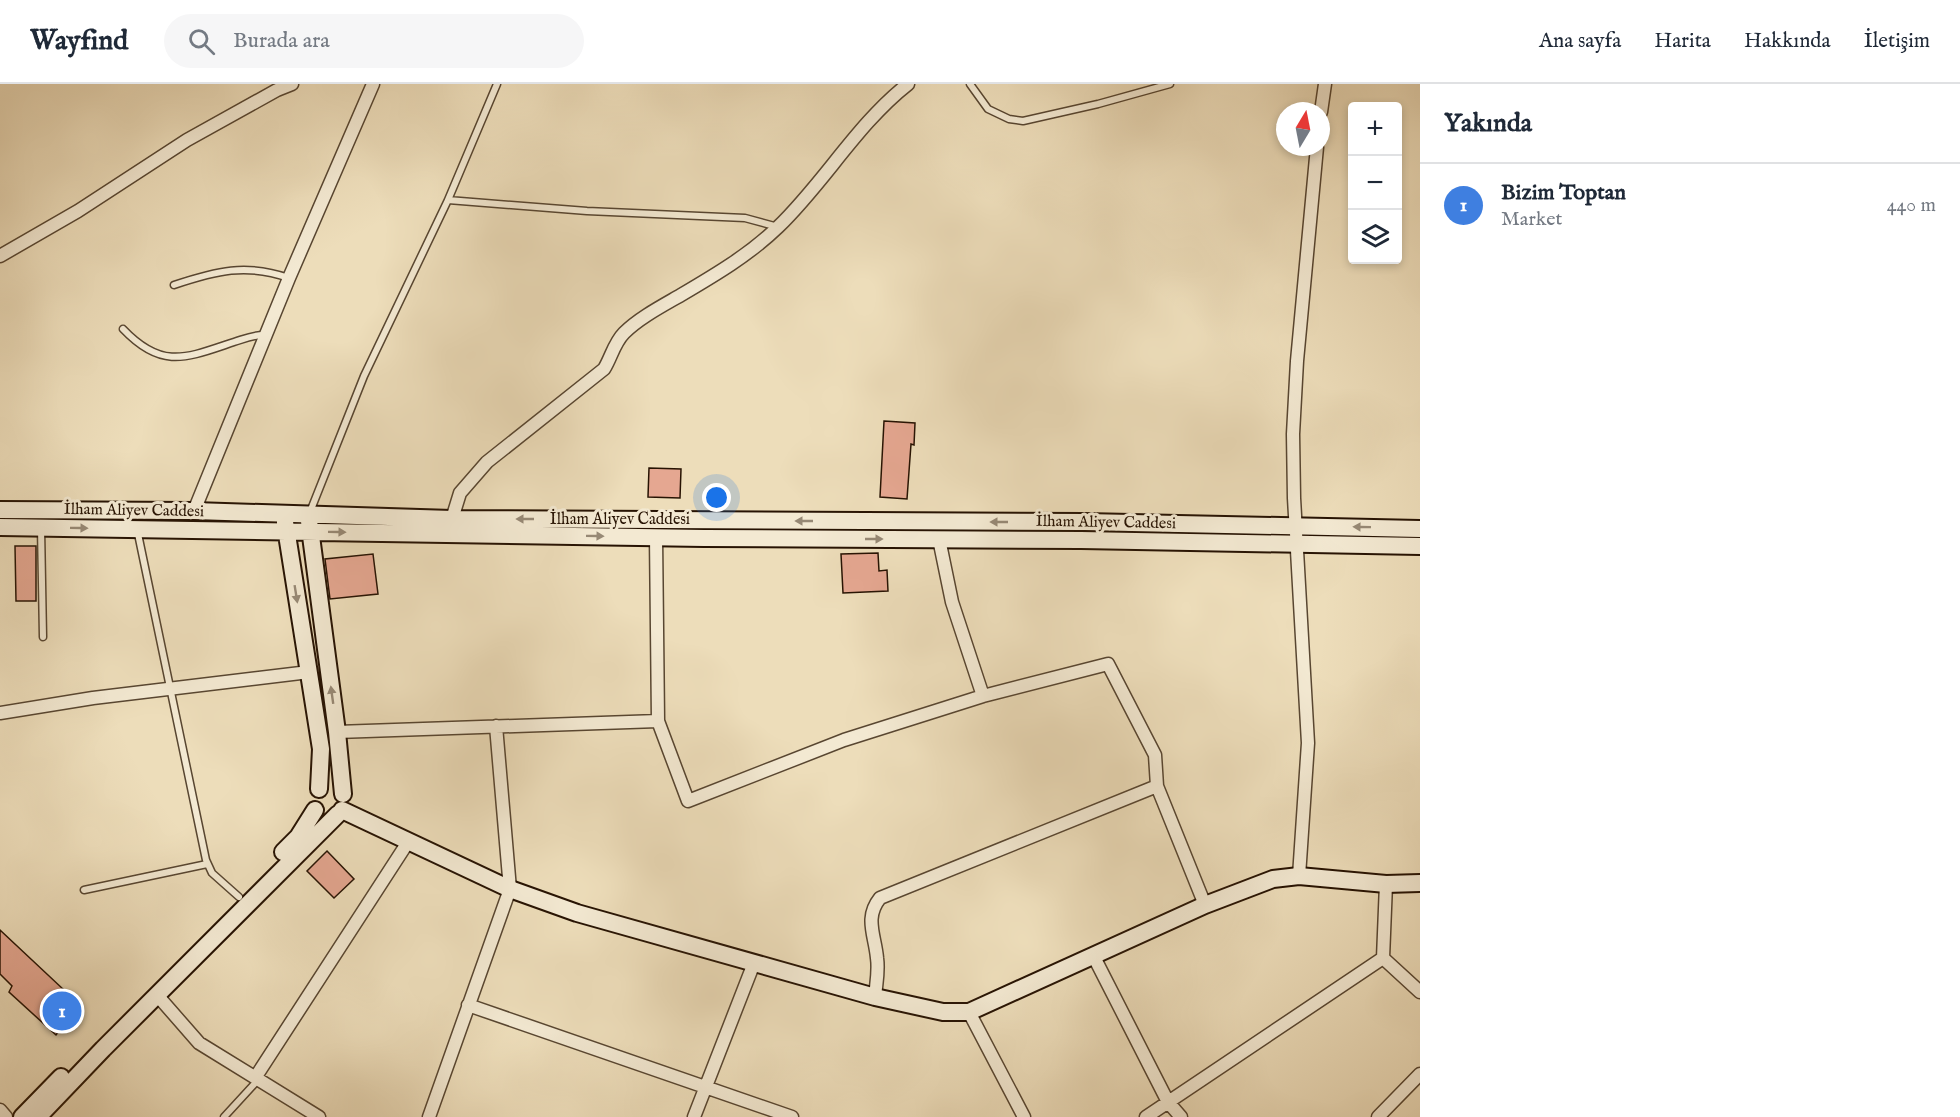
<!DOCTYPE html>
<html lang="tr">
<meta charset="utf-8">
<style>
:root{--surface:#fff;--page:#f6f6f7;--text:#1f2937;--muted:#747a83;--line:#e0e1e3;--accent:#0b8043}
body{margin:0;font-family:"IM FELL English",serif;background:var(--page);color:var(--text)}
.controls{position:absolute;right:18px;top:18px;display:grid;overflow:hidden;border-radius:6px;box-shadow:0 3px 9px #0003}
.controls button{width:54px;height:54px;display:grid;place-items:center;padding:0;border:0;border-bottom:2px solid var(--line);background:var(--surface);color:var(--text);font:30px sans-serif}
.compass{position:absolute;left:1276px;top:18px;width:54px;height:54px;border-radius:50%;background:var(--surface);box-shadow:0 3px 9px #0003;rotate:10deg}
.you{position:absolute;left:717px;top:414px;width:21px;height:21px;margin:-15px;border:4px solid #fff;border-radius:50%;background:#1a73e8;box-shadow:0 0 0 9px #1a73e833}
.badge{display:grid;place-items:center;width:39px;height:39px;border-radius:50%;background:var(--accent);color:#fff;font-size:20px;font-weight:700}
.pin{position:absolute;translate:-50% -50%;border:3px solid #fff;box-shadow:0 2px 6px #0006}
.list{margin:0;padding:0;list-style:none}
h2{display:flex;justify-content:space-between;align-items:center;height:78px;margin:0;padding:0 24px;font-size:26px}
h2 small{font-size:20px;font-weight:400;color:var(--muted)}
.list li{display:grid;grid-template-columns:39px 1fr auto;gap:18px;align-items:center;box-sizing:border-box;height:84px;padding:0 24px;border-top:2px solid var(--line)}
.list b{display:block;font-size:22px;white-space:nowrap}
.list p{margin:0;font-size:20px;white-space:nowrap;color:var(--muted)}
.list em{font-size:20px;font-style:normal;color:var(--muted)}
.icon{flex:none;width:33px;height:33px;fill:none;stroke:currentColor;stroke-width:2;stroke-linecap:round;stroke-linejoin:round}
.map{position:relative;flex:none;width:1420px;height:1033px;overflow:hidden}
header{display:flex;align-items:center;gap:36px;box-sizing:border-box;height:84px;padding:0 30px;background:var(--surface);border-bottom:2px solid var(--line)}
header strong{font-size:28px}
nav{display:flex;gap:33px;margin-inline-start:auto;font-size:21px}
.search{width:420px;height:54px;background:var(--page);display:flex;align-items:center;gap:15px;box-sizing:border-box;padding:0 21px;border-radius:33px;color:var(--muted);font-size:22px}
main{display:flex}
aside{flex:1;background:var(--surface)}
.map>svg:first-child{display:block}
</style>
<header>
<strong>Wayfind</strong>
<div class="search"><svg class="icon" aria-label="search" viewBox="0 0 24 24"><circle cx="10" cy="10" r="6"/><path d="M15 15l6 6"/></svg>Burada ara</div>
<nav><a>Ana sayfa</a><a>Harita</a><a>Hakkında</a><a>İletişim</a></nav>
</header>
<main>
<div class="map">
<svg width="1420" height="1033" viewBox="0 0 1420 1033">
<rect width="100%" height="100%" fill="#edddba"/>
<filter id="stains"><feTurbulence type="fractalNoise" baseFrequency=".00333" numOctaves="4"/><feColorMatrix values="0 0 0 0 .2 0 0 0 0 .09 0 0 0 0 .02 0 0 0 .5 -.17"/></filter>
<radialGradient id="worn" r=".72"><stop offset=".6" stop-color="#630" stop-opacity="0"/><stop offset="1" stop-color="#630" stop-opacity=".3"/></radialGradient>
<path fill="#e5a791" stroke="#271303" stroke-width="1.5" d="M884,337L915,339L914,361L911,360L907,415L880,413Z
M649,384L681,385L680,414L648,413Z
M15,462H36V517H16Z
M878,469L879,487L887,486L888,507L843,509L841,470Z
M373,470L378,510L330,515L325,475Z
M327,767L354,795L334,814L307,787Z
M0,846L80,921L56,951L9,908L12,902L0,890Z"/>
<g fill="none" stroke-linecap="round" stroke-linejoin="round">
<defs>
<path id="lane" d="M970,0L988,25L1009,35L1023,37L1098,20L1170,0
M448,116L587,127L745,134L778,143
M174,201C216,187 246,179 289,194
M123,245C162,286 186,274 234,258C244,255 255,250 266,251
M310,428L364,292L448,116L497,0
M41,444L43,553
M137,445L206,776L212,789L239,813
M84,806L207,780
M224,1033L258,996"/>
<path id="street" d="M1321,28L1325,0
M0,172L78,127L187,56L277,6L292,0
M194,427L289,194L373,0
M452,435L460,409L487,378L604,285C611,274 614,259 624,249C639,234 662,222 681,211C715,191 749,171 778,143C824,99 857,40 908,0
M656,453L658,637L688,717L844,656L983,612L1108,580L1155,671L1157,702L1205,821
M939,455L952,518L983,612
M0,629L93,614L309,588
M337,648L658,637
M1299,792L1308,659L1294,414L1293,350L1297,277L1317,63
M1093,871L1168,1018L1181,1033
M1383,874L1420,908
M157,911L199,959L319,1033
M875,913C876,900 879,888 877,874C875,851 864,834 880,814L1157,702
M468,921L792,1033
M969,928L1024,1033
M255,994L408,758
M0,1026L6,1033
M429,1033L510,805L496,642
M694,1033L754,879
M1146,1033L1383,874L1386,800
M1378,1033L1420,990"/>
<path id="secondary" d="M0,426L194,427L452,435L1085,438L1420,445
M309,437L337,648L343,710
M285,438L321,665L319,705
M0,443L704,454L1081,456L1420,462
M342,726L510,805L577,829L875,913L943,928H969L1205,821L1273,795L1299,792L1386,800L1420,799
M283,768L298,753L315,726
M22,1033L61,993
M38,1033L103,965L338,730"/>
</defs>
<use href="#lane" stroke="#584631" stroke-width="9"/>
<use href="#street" stroke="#584631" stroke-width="15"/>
<use href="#secondary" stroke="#271303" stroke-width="20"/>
<use href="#lane" stroke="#f3e9d2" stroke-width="6"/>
<use href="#street" stroke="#f3e9d2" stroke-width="12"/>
<use href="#secondary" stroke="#f3e9d2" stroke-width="16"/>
</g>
<defs><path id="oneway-solid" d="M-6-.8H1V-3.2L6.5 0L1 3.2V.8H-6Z" transform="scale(1.5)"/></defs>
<g fill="#978975">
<use href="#oneway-solid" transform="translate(525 435) rotate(-180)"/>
<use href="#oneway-solid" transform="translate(804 437) rotate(-180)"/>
<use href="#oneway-solid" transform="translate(999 438) rotate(-180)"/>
<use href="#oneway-solid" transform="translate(1362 443) rotate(-179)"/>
<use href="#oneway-solid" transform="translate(79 444) rotate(1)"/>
<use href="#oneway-solid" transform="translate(337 448) rotate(1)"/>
<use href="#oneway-solid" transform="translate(595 452) rotate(1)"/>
<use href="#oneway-solid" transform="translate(874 455)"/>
<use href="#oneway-solid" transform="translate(296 510) rotate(81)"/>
<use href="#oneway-solid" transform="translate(332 611) rotate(-98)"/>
</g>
<g text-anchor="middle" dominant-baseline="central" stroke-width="6" stroke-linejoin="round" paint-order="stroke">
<g font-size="16" fill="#271303" stroke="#f3e9d2">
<text transform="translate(134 427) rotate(1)">İlham Aliyev Caddesi</text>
<text x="620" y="436">İlham Aliyev Caddesi</text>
<text transform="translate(1106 439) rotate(1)">İlham Aliyev Caddesi</text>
</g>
</g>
<rect width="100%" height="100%" filter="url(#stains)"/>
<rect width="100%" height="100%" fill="url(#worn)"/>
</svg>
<div class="controls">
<button>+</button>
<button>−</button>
<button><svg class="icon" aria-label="layers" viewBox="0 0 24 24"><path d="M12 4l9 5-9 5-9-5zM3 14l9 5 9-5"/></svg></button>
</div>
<svg class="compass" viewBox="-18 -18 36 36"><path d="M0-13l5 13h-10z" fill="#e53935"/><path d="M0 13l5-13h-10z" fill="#747a83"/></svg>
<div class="you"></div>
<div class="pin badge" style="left:62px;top:927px;background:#3f7fe0">1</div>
</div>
<aside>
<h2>Yakında<small></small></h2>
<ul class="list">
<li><span class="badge" style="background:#3f7fe0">1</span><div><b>Bizim Toptan</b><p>Market</p></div><em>440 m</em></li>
</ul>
</aside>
</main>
